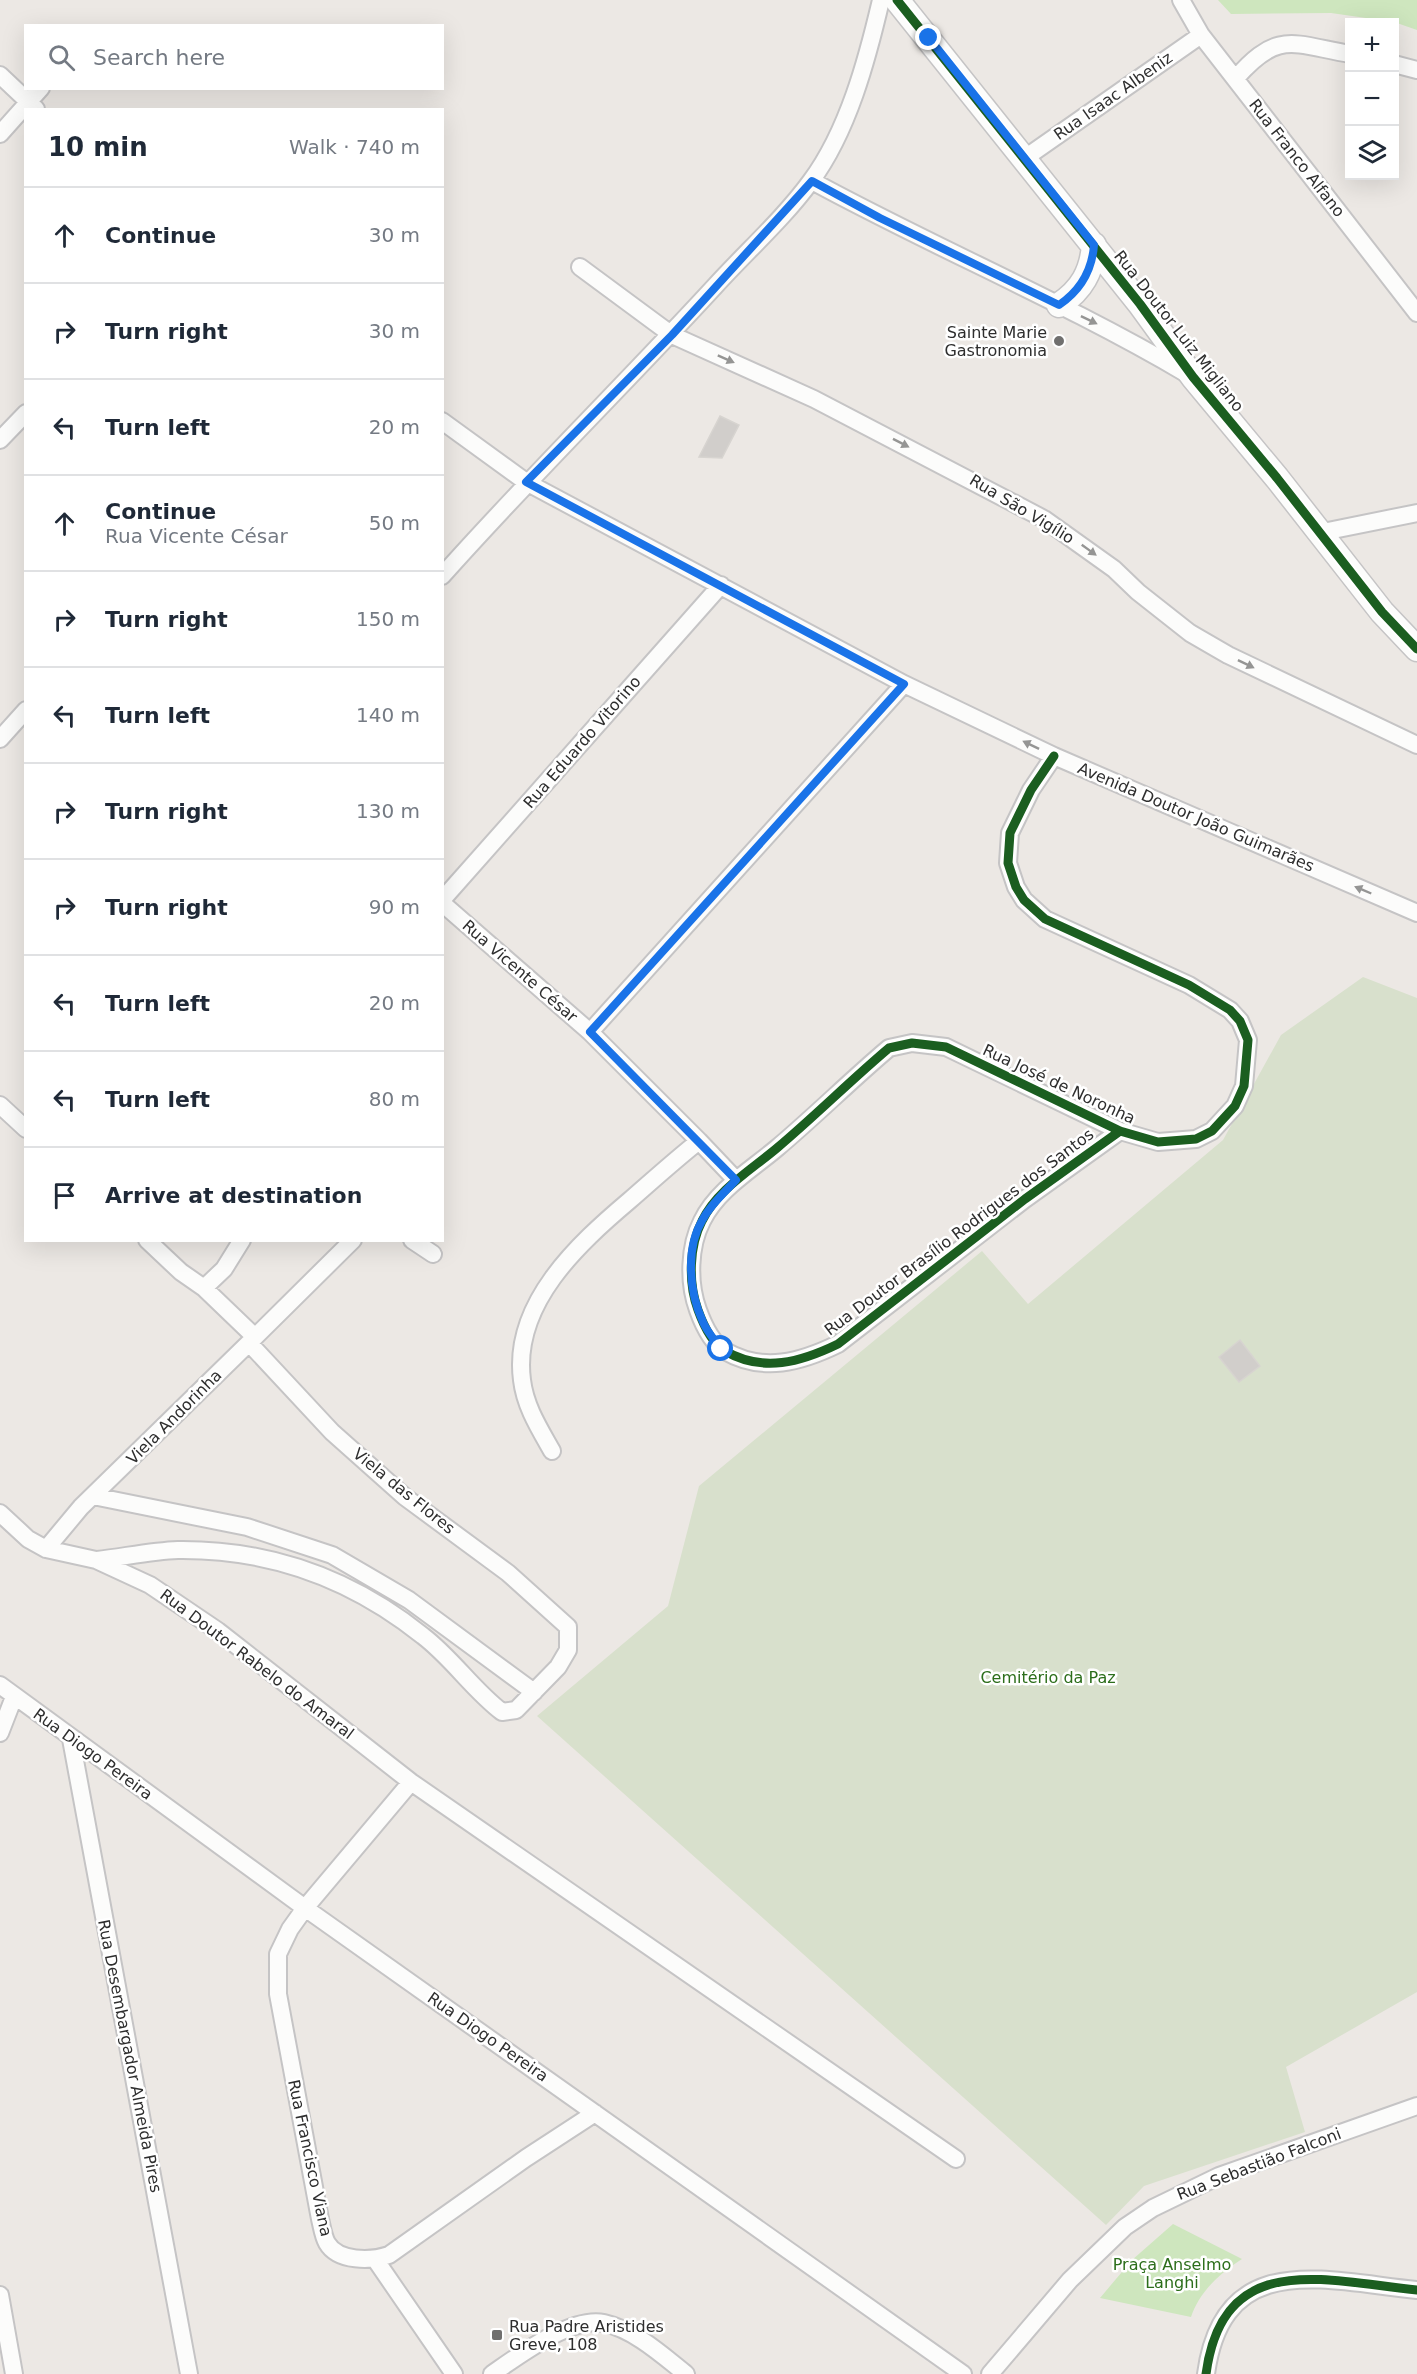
<!DOCTYPE html>
<meta charset="utf-8">
<style>
:root{--surface:#fff;--page:#f6f6f7;--text:#1f2937;--muted:#747a83;--line:#e0e1e3}
body{margin:0;font-family:"DejaVu Sans",sans-serif;background:var(--page);color:var(--text)}
.controls{position:absolute;right:18px;top:18px;display:grid;overflow:hidden;border-radius:0px;box-shadow:0 6px 24px #0002}
.controls button{width:54px;height:54px;display:grid;place-items:center;padding:0;border:0;border-bottom:2px solid var(--line);background:var(--surface);color:var(--text);font:30px sans-serif}
.stop{position:absolute;width:18px;height:18px;margin:-14px;border:4px solid #1a73e8;border-radius:50%;background:#fff}
.stop.end{background:#1a73e8;border-color:#fff;box-shadow:0 2px 6px #0008}
.list{margin:0;padding:0;list-style:none}
h2{display:flex;justify-content:space-between;align-items:center;height:78px;margin:0;padding:0 24px;font-size:26px}
h2 small{font-size:20px;font-weight:400;color:var(--muted)}
.list li{display:grid;grid-template-columns:39px 1fr auto;gap:18px;align-items:center;box-sizing:border-box;height:96px;padding:0 24px;border-top:2px solid var(--line)}
.list b{display:block;font-size:22px;white-space:nowrap}
.list p{margin:0;font-size:20px;white-space:nowrap;color:var(--muted)}
.list em{font-size:20px;font-style:normal;color:var(--muted)}
.icon{flex:none;width:33px;height:33px;fill:none;stroke:currentColor;stroke-width:2;stroke-linecap:round;stroke-linejoin:round}
.map{position:relative;flex:none;width:1417px;height:2374px;overflow:hidden}
.search{position:absolute;background:var(--surface);box-shadow:0 6px 24px #0002;left:24px;top:24px;width:420px;height:66px;display:flex;align-items:center;gap:15px;box-sizing:border-box;padding:0 21px;border-radius:0px;color:var(--muted);font-size:22px}
.panel{position:absolute;background:var(--surface);box-shadow:0 6px 24px #0002;left:24px;top:108px;width:420px;height:1134px;border-radius:0px}
.map>svg:first-child{display:block}
</style>
<div class="map">
<svg width="1417" height="2374" viewBox="0 0 1417 2374">
<rect width="100%" height="100%" fill="#ece8e4"/>
<path fill="#cee6be" d="M1218,0H1417V30L1394,22L1331,13L1231,14Z
M1173,2224L1242,2259C1219,2274 1200,2291 1191,2317L1100,2298L1132,2260Z"/>
<path fill="#d8e0cc" d="M1363,977L1417,998V1992L1286,2067L1305,2132L1144,2186L1106,2225L537,1716L668,1606L699,1486L982,1251L1028,1304L1223,1140L1281,1035Z"/>
<path fill="#d1cecb" stroke="#d7d4d0" stroke-width="1.5" d="M720,416L739,425L722,458L699,457Z
M1240,1340L1260,1366L1239,1382L1219,1357Z"/>
<g fill="none" stroke-linecap="round" stroke-linejoin="round">
<defs>
<path id="street" d="M1181,0L1201,35L1417,313
M1394,64L1417,70
M0,75L36,109
M1236,78C1278,30 1292,44 1350,54
M0,134L41,88
M1025,158L1201,35
M812,181C935,248 1065,302 1187,374
M580,267L672,335L814,399L1044,519L1114,569L1138,592L1190,633L1228,655L1417,745
M442,421L526,482L904,684L1054,756L1417,913
M0,440L26,413
M1318,533L1417,513
M442,576C531,476 626,383 716,285C747,251 784,218 811,181C848,131 867,60 881,0
M0,739L26,710
M1054,756L1031,790L1010,833L1008,863L1016,887L1024,900L1045,919L1189,985L1230,1010L1240,1021L1248,1040L1244,1086L1235,1106L1212,1131L1196,1139L1158,1142L1120,1131L946,1047L912,1043L889,1048C851,1080 815,1116 777,1148C751,1170 717,1190 702,1221C689,1246 688,1283 698,1310C703,1324 712,1343 725,1351C763,1373 801,1362 838,1344L1025,1199L1120,1131
M442,900L721,585
M442,903L590,1032L699,1141
M590,1032L904,684
M0,1105L26,1129
M412,1240L433,1254
M204,1288L224,1269L242,1240
M255,1337L353,1240
M552,1451C539,1428 525,1406 522,1380C512,1304 578,1244 630,1200C653,1180 675,1160 699,1141L736,1180
M93,1496L247,1527L332,1555L409,1600L534,1692
M0,1513L28,1539L46,1549L96,1560L150,1585L218,1631L411,1782L956,2159
M46,1549L81,1507L255,1337L204,1288L181,1272L147,1240
M97,1560C124,1557 151,1551 178,1550C270,1549 352,1579 423,1636C452,1658 473,1690 502,1712L516,1710L558,1667L568,1650V1627L508,1573L405,1497L332,1432L250,1344
M0,1685L305,1908L963,2374
M0,1733L14,1697
M71,1739L189,2374
M411,1782L305,1908L290,1929L278,1954V1994L320,2219C322,2227 323,2236 327,2243C338,2262 371,2261 389,2255L526,2158L595,2113
M375,2259L454,2374
M0,2295L14,2374
M492,2374C518,2356 571,2316 604,2323C635,2330 662,2355 686,2374
M990,2374L1070,2280L1125,2227L1153,2208L1219,2176L1417,2106
M1206,2374C1223,2248 1325,2281 1417,2290"/>
<path id="secondary" d="M897,0L1140,304L1193,377L1277,478L1382,612L1417,649
M1059,305C1082,290 1092,271 1094,245"/>
</defs>
<use href="#street" stroke="#c5c4c5" stroke-width="20"/>
<use href="#secondary" stroke="#c5c4c5" stroke-width="27"/>
<use href="#street" stroke="#fcfcfb" stroke-width="16"/>
<use href="#secondary" stroke="#fcfcfb" stroke-width="24"/>
<defs>
<path id="cycleway" d="M897,0L1140,304L1193,377L1277,478L1382,612L1417,649
M1054,756L1031,790L1010,833L1008,863L1016,887L1024,900L1045,919L1189,985L1230,1010L1240,1021L1248,1040L1244,1086L1235,1106L1212,1131L1196,1139L1158,1142L1120,1131L946,1047L912,1043L889,1048C851,1080 815,1116 777,1148C751,1170 717,1190 702,1221C689,1246 688,1283 698,1310C703,1324 712,1343 725,1351C763,1373 801,1362 838,1344L1025,1199L1120,1131
M1206,2374C1223,2248 1325,2281 1417,2290"/>
</defs>
<use href="#cycleway" stroke="#fff" stroke-width="13"/>
<use href="#cycleway" stroke="#1b5e20" stroke-width="9"/>
</g>
<defs><path id="oneway-solid" d="M-6-.8H1V-3.2L6.5 0L1 3.2V.8H-6Z" transform="scale(1.5)"/></defs>
<g fill="#959594">
<use href="#oneway-solid" transform="translate(1089 320) rotate(26)"/>
<use href="#oneway-solid" transform="translate(726 359) rotate(24)"/>
<use href="#oneway-solid" transform="translate(901 443) rotate(27)"/>
<use href="#oneway-solid" transform="translate(1089 550) rotate(36)"/>
<use href="#oneway-solid" transform="translate(1246 664) rotate(26)"/>
<use href="#oneway-solid" transform="translate(1031 745) rotate(-154)"/>
<use href="#oneway-solid" transform="translate(1363 890) rotate(-157)"/>
</g>
<g fill="none" stroke-linecap="round" stroke-linejoin="round">
<path stroke="#1a73e8" stroke-width="8" d="M721,1349C715,1340 707,1332 703,1322C689,1292 685,1248 703,1219C711,1204 725,1192 736,1180L590,1032L904,684L526,482L672,335L812,181L880,218L1059,305C1081,290 1092,271 1094,245L929,38"/>
</g>
<g fill="#706f6e" stroke="#fff" stroke-width="2">
<circle cx="1059" cy="341" r="6"/>
<rect x="491" y="2329" width="12" height="12" rx="3"/>
</g>
<g text-anchor="middle" dominant-baseline="central" stroke-width="5" stroke-linejoin="round" paint-order="stroke">
<g font-size="16" fill="#2e2e2e" stroke="#fff">
<text transform="translate(1113 96) rotate(-35)">Rua Isaac Albeniz</text>
<text transform="translate(1297 158) rotate(52)">Rua Franco Alfano</text>
<text transform="translate(1179 331) rotate(52)">Rua Doutor Luiz Migliano</text>
<text transform="translate(1022 509) rotate(31)">Rua São Vigílio</text>
<text transform="translate(582 742) rotate(-49)">Rua Eduardo Vitorino</text>
<text transform="translate(1196 817) rotate(23)">Avenida Doutor João Guimarães</text>
<text transform="translate(520 971) rotate(41)">Rua Vicente César</text>
<text transform="translate(1059 1084) rotate(25)">Rua José de Noronha</text>
<text transform="translate(959 1232) rotate(-37)">Rua Doutor Brasílio Rodrigues dos Santos</text>
<text transform="translate(174 1417) rotate(-45)">Viela Andorinha</text>
<text transform="translate(404 1491) rotate(39)">Viela das Flores</text>
<text transform="translate(257 1664) rotate(37)">Rua Doutor Rabelo do Amaral</text>
<text transform="translate(93 1754) rotate(36)">Rua Diogo Pereira</text>
<text transform="translate(488 2037) rotate(35)">Rua Diogo Pereira</text>
<text transform="translate(130 2056) rotate(79)">Rua Desembargador Almeida Pires</text>
<text transform="translate(310 2158) rotate(78)">Rua Francisco Viana</text>
<text transform="translate(1259 2164) rotate(-21)">Rua Sebastião Falconi</text>
</g>
<g font-size="16" fill="#2e2e2e" stroke="#fff" text-anchor="end">
<text x="1047" y="332">Sainte Marie<tspan x="1047" dy="18">Gastronomia</tspan></text>
<text x="509" y="2326" text-anchor="start">Rua Padre Aristides<tspan x="509" dy="18">Greve, 108</tspan></text>
</g>
<g font-size="16" fill="#2c6e1b" stroke="#fff">
<text x="1048" y="1677">Cemitério da Paz</text>
<text x="1172" y="2264">Praça Anselmo<tspan x="1172" dy="18">Langhi</tspan></text>
</g>
</g>
</svg>
<div class="controls">
<button>+</button>
<button>−</button>
<button><svg class="icon" aria-label="layers" viewBox="0 0 24 24"><path d="M12 4l9 5-9 5-9-5zM3 14l9 5 9-5"/></svg></button>
</div>
<div class="stop" style="left:721px;top:1349px"></div>
<div class="stop end" style="left:929px;top:38px"></div>
<div class="search"><svg class="icon" aria-label="search" viewBox="0 0 24 24"><circle cx="10" cy="10" r="6"/><path d="M15 15l6 6"/></svg>Search here</div>
<section class="panel">
<h2>10 min<small>Walk · 740 m</small></h2>
<ul class="list">
<li><svg class="icon" aria-label="ahead" viewBox="0 0 24 24"><path d="M12 20V5M6 11l6-6 6 6"/></svg><div><b>Continue</b></div><em>30 m</em></li>
<li><svg class="icon" aria-label="right" viewBox="0 0 24 24"><path d="M7 20v-9h11M14 6l5 5-5 5"/></svg><div><b>Turn right</b></div><em>30 m</em></li>
<li><svg class="icon" aria-label="left" viewBox="0 0 24 24"><path d="M17 20v-9H6M10 6l-5 5 5 5"/></svg><div><b>Turn left</b></div><em>20 m</em></li>
<li><svg class="icon" aria-label="ahead" viewBox="0 0 24 24"><path d="M12 20V5M6 11l6-6 6 6"/></svg><div><b>Continue</b><p>Rua Vicente César</p></div><em>50 m</em></li>
<li><svg class="icon" aria-label="right" viewBox="0 0 24 24"><path d="M7 20v-9h11M14 6l5 5-5 5"/></svg><div><b>Turn right</b></div><em>150 m</em></li>
<li><svg class="icon" aria-label="left" viewBox="0 0 24 24"><path d="M17 20v-9H6M10 6l-5 5 5 5"/></svg><div><b>Turn left</b></div><em>140 m</em></li>
<li><svg class="icon" aria-label="right" viewBox="0 0 24 24"><path d="M7 20v-9h11M14 6l5 5-5 5"/></svg><div><b>Turn right</b></div><em>130 m</em></li>
<li><svg class="icon" aria-label="right" viewBox="0 0 24 24"><path d="M7 20v-9h11M14 6l5 5-5 5"/></svg><div><b>Turn right</b></div><em>90 m</em></li>
<li><svg class="icon" aria-label="left" viewBox="0 0 24 24"><path d="M17 20v-9H6M10 6l-5 5 5 5"/></svg><div><b>Turn left</b></div><em>20 m</em></li>
<li><svg class="icon" aria-label="left" viewBox="0 0 24 24"><path d="M17 20v-9H6M10 6l-5 5 5 5"/></svg><div><b>Turn left</b></div><em>80 m</em></li>
<li><svg class="icon" aria-label="arrive" viewBox="0 0 24 24"><path d="M6 21V4h12l-3 4 3 4H6"/></svg><div><b>Arrive at destination</b></div></li>
</ul>
</section>
</div>
